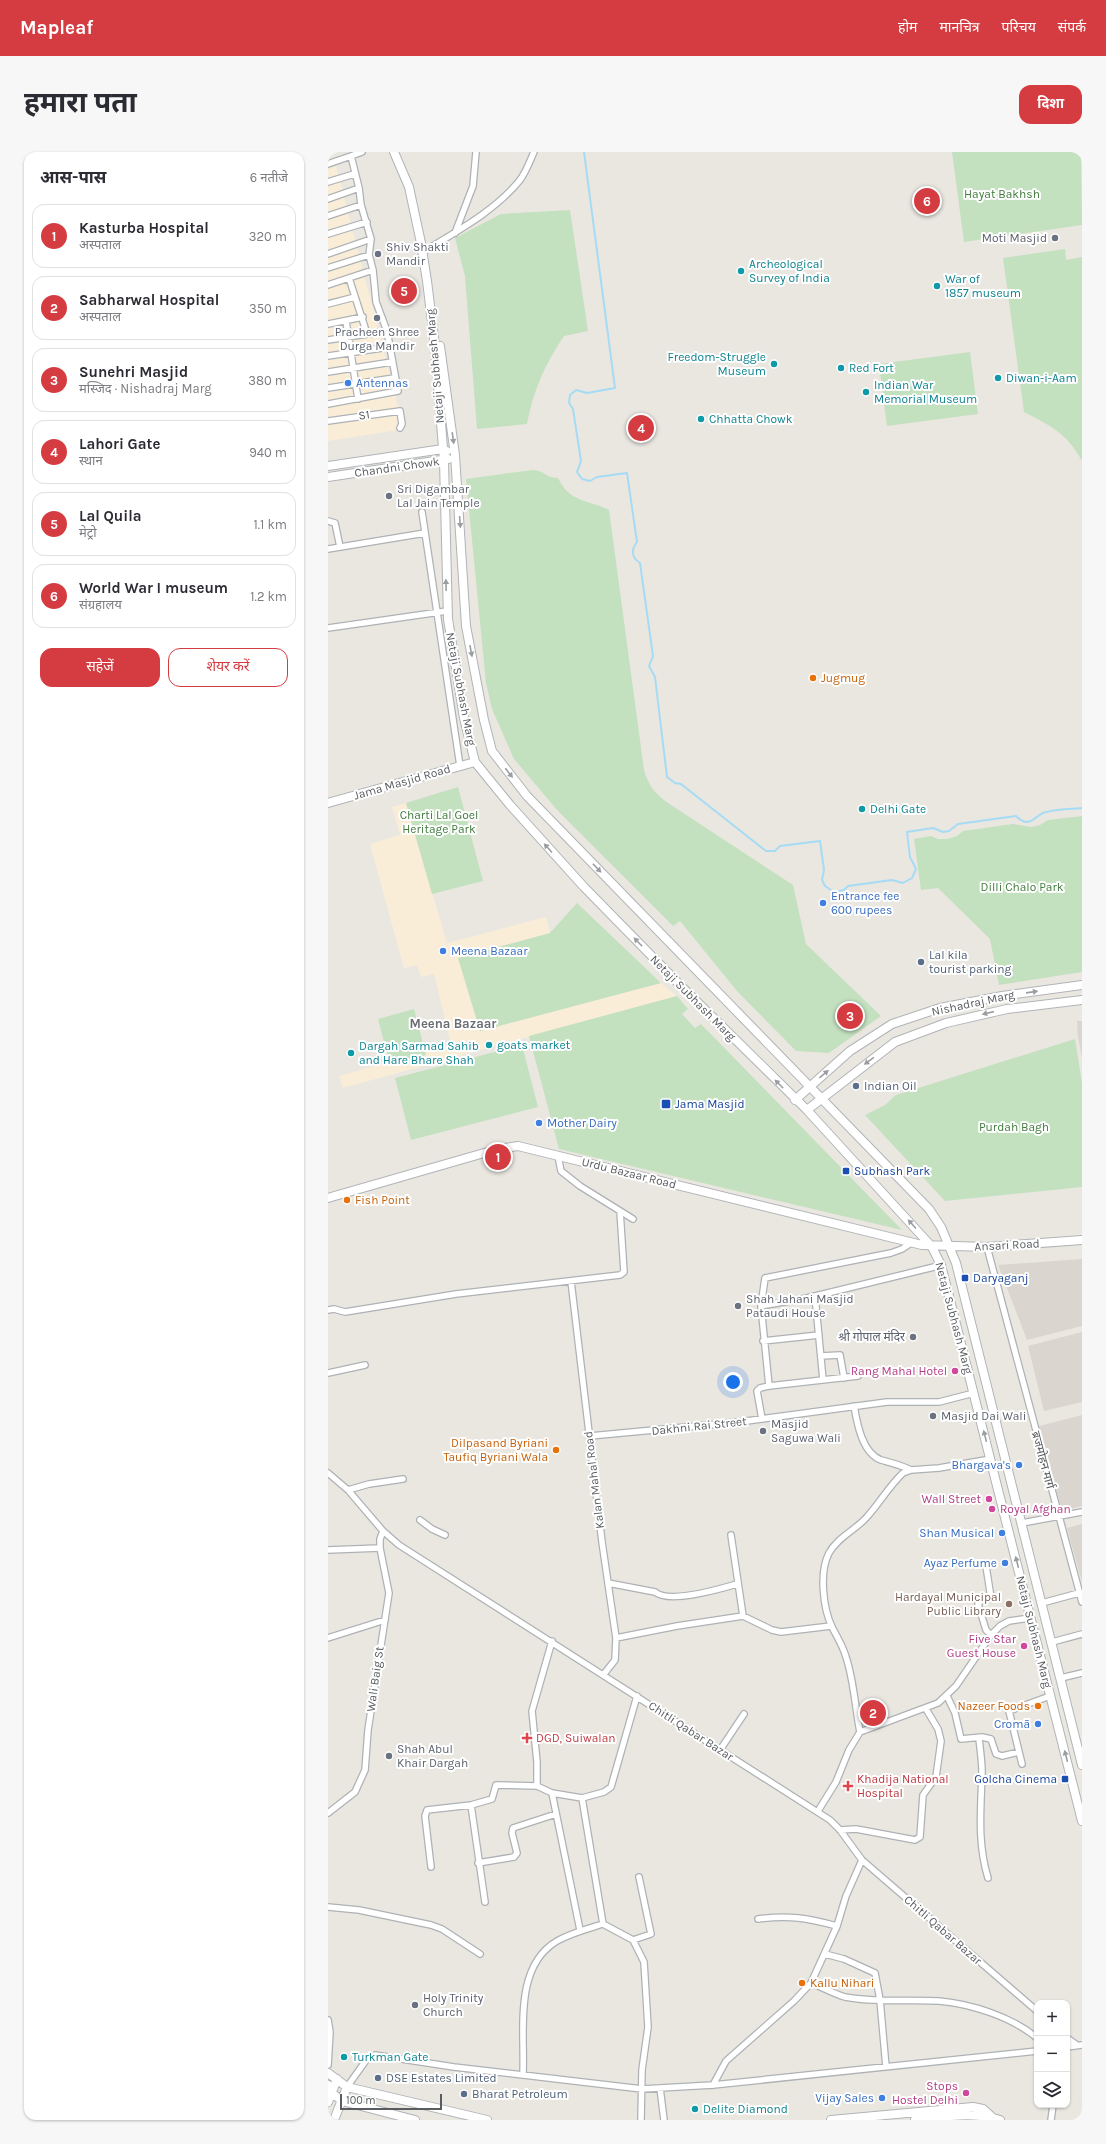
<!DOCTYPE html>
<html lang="hi">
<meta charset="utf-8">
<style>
:root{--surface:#fff;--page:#f7f7f7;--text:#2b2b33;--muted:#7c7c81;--line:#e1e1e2;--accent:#d43c41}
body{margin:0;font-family:Karla,"Noto Sans Devanagari",sans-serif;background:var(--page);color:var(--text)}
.controls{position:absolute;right:12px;bottom:12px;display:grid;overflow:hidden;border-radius:8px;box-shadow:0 1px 3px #0004}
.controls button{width:36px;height:36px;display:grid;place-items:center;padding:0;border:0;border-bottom:1px solid var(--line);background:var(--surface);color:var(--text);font:20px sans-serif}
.scale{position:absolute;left:12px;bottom:10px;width:102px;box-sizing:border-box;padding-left:4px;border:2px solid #595d60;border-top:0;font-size:11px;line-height:14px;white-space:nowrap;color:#595d60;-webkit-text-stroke:3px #fff;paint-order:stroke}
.you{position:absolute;left:405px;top:1230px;width:14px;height:14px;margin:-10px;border:3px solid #fff;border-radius:50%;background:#1a73e8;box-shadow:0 0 0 6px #1a73e833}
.badge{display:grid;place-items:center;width:26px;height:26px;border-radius:50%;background:var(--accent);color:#fff;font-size:13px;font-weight:700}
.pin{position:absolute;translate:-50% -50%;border:2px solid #fff;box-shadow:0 1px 4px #0006}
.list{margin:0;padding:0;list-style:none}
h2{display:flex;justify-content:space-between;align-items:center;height:52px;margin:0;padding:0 16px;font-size:17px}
h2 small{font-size:13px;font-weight:400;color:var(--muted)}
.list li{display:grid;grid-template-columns:26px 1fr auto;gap:12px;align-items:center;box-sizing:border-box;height:64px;margin:0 8px 8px;padding:0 8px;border:1px solid var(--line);border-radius:12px}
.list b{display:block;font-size:15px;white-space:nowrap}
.list p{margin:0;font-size:13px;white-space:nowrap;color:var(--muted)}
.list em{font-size:13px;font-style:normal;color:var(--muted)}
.actions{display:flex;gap:8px;padding:12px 16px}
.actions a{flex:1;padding:9px 0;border:1px solid var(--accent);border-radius:12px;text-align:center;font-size:14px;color:var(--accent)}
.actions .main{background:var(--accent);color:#fff}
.icon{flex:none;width:22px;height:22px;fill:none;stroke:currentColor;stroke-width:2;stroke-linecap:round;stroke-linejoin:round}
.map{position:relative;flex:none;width:754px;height:1968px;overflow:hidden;border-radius:12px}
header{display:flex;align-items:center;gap:24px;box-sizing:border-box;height:56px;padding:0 20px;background:var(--accent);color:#fff}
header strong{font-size:19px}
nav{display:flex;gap:22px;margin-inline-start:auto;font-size:14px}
.intro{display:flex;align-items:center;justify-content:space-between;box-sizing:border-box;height:96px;padding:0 24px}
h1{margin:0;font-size:28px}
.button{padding:10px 18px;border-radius:12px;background:var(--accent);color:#fff;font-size:14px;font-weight:700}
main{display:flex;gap:24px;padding:0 24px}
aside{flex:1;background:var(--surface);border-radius:12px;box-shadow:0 1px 3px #0004}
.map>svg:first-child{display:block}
</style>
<header>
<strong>Mapleaf</strong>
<nav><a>होम</a><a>मानचित्र</a><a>परिचय</a><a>संपर्क</a></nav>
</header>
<div class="intro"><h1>हमारा पता</h1><a class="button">दिशा</a></div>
<main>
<aside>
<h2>आस-पास<small>6 नतीजे</small></h2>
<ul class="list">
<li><span class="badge">1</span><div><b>Kasturba Hospital</b><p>अस्पताल</p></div><em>320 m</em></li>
<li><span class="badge">2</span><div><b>Sabharwal Hospital</b><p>अस्पताल</p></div><em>350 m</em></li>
<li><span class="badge">3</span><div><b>Sunehri Masjid</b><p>मस्जिद · Nishadraj Marg</p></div><em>380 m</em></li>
<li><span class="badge">4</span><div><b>Lahori Gate</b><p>स्थान</p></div><em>940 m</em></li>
<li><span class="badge">5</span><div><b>Lal Quila</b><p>मेट्रो</p></div><em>1.1 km</em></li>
<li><span class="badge">6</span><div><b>World War I museum</b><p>संग्रहालय</p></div><em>1.2 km</em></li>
</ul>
<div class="actions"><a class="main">सहेजें</a><a>शेयर करें</a></div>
</aside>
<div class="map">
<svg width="754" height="1968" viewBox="0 0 754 1968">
<rect width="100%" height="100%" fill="#eae7e1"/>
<path fill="#f9edd7" d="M8,14L76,277L0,289V17Z
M78,651L119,791L218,765L222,781L131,806L152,879L333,831L349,844L15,936L11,924L123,892L106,822L93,825L89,813L76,816L42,692L72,683L64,655Z"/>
<path fill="#dad6cf" d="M749,869H754V906L750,885Z
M754,1107V1174L699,1188L670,1113Z
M754,1180V1250L716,1259L700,1194Z
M754,1263V1354L734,1359L711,1274Z
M754,1372V1430L739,1376Z"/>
<path fill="#c3e0bf" d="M624,0H753L754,73L636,90Z
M242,58L260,179L236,184C217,212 205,239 199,272L149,277L137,124L127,86L173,62Z
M737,97L738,108L754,105V309C739,281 723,274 696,260L675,106Z
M642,200L650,262L559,274L551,212Z
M205,318C217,319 216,325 230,326C242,351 259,347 281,358L316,618C321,635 328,643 343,653L465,733L478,792L553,864L501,901L468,899L409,839L352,769L345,774L230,659L186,607L164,557L158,531L138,327Z
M130,635L155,729L104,742L78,651Z
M754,664V820L671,833L662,787L610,736L593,738L586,687L603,684L610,687H619L629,684L635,679L685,672L703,675L712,673L720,668Z
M249,751L333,831L152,879L130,806L222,781Z
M349,844L360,857L354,862L367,876L373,872L574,1078L231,997L201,884Z
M86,857L98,903L62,913L50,867Z
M747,887L754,931V1035L617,1049L537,963L557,953L568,943Z
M194,893L210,955L83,988L67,926Z"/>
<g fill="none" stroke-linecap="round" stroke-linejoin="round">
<path stroke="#a6dbf5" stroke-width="2" d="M256,0L287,236L259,241L248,238L242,243L241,251L245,257L253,309L249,320L254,327L262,329L269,325L299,321L309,390C303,398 303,405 312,411L325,504L321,514L327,525L339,625L347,631L353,632L438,699H447L452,694L492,689L496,718L494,728L497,734L506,740L516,738L520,734L564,728L575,731L584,726L588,717L582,705L579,680L605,676L615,680L621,679L630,672L688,664C701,677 706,665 715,661C724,657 744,657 754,656"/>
<defs>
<path id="street" d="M23,4L34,0
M0,12L23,4L31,36L33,53L43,87L41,103L45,118L48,150L59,179L70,239L0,252
M0,30L26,22
M0,47L31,36
M0,64L33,53
M127,81L145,34L148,0
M0,82L39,70
M98,98C131,78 168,58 192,28C198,20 202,9 206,0
M0,102L43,87
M0,116L41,103
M21,126L39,182
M0,133L45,118
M0,152L27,145
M18,169L30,247
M0,172L35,165
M0,188L59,179
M0,204L61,195
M0,220L64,210
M0,236L66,226
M0,269L72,259L74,272L72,276
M94,360L132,614
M0,369L7,371L12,395
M0,397L97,381
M0,476L119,459
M230,1004L233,1019L252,1034L305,1067
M659,1095L754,1450
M243,1129L274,1390L288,1486L287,1508L276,1522
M487,1144L495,1228
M433,1154L479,1146L606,1115
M0,1158L6,1157L17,1160L128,1142L292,1123L296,1120L292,1059
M435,1189L491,1183
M493,1204L512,1203L516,1226
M0,1221L37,1213
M530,1224L441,1234L433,1154L437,1126L563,1101L574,1097L583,1091
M526,1254C529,1271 534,1301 553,1308C564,1311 573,1313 583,1318
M434,1267L429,1239L432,1236L441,1234
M262,1284L411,1270L559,1250H611L646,1241
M0,1321L20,1338L55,1379L71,1393L502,1668L512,1678L534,1708L709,1859
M20,1338L41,1332L75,1327
M92,1368L104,1377L117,1383
M694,1371L754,1360
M403,1383L415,1464
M0,1398L52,1396
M658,1414L663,1446L654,1448L650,1452L658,1478L663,1483
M280,1431L327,1440C341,1452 392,1437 409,1432
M714,1451L751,1441
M0,1486L57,1468
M288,1486L349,1474L415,1464L444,1478L453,1480L503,1474
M224,1489L204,1559L209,1610V1634L224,1641L254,1646
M724,1490L754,1482
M733,1526L754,1521
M619,1544L627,1561L633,1587L654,1585L663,1587L668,1602L674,1604L691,1600
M532,1580C527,1555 526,1529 518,1505C515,1494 509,1485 504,1475C495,1456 491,1420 501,1401C509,1386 527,1378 538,1366C551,1352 561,1334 575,1321L583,1318L611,1316L663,1307
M651,1586C652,1597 654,1609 654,1620C653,1657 649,1690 660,1726
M392,1598L416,1562
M694,1612L681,1559L722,1544
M224,1641L252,1778
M490,1659L508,1630L521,1598L532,1580L610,1551L628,1534L663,1483L672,1474L681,1469L702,1466
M0,1661L27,1640L37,1618L40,1578L61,1441L52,1396V1387L55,1379
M512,1678L528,1677L587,1688L592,1685L595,1643L608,1625L613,1589L610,1577L598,1557
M150,1711L186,1705L189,1701L184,1681L185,1676L228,1662
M103,1715L97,1664L99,1658L143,1653
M157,1750L143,1653L164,1647L168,1633L209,1634
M0,1755L31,1758L103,1773L114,1777L152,1802
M430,1767C462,1763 479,1766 509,1774
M275,1772L305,1788L316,1810L320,1875L314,1918L313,1968
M305,1788L323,1782L311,1725
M497,1802L516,1807L547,1821L552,1848L558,1915
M483,1831C494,1835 506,1842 517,1845C548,1851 580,1847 611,1849C644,1852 684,1865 709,1886
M0,1868L2,1880L0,1913
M739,1886L749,1893
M739,1895L754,1893
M195,1922C197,1880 185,1815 229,1789C243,1781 259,1777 275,1772L254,1646L276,1640L283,1635L309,1544
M385,1933L398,1909L466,1849L483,1831L509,1774L518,1744L534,1708
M19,1935L39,1907L47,1903L126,1915L314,1937L385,1933L709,1899
M332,1936L336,1968
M723,1968L725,1953"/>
<path id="secondary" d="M66,0L81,35L93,91L99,129L107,194L116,309L120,467L136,566L147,610L182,653L256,735L356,837L479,958L604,1095L613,1113L754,1669
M112,194L127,303L138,474L156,568L164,599L199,644L601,1057L613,1075L628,1111L754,1613
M0,314L115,297L119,299
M0,325L120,307
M0,651L147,610
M467,948L522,899L564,872L612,856L674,844L754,833
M479,958L567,890L618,871L679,857L754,848
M0,1046L170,997L190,994L594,1093L659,1095L754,1088
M0,1921L19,1935L159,1968
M0,1933L4,1941L14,1949L87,1968
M0,1950L9,1927
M6,1968L19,1935
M503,1968L645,1955L655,1957L665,1966
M587,1968C616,1965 644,1959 672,1968"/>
</defs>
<use href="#street" stroke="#aeb2b5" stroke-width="8"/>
<use href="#secondary" stroke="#b0b4b7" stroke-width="10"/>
<use href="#street" stroke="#fff" stroke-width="5.5"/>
<use href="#secondary" stroke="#fff" stroke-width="8"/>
</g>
<defs><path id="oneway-solid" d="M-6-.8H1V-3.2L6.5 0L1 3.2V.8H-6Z"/></defs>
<g fill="#9b9ea0">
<use href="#oneway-solid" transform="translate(125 286) rotate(82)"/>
<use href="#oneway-solid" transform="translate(132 370) rotate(86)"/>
<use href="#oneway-solid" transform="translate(118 433) rotate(-91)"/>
<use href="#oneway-solid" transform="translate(143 499) rotate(79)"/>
<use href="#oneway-solid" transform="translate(181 621) rotate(52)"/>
<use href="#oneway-solid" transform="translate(220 696) rotate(-132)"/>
<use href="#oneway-solid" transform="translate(269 716) rotate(46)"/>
<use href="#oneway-solid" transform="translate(310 790) rotate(-134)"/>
<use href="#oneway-solid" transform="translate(704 840) rotate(-8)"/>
<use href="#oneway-solid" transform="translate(660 861) rotate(167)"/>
<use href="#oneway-solid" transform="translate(541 909) rotate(144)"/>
<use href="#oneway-solid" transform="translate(496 922) rotate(-40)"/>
<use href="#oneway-solid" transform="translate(451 932) rotate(-135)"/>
<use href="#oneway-solid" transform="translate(584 1072) rotate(-132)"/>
<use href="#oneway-solid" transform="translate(657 1284) rotate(-104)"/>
<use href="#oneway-solid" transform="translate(689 1410) rotate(-104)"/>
<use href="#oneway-solid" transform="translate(738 1604) rotate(-104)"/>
</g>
<g fill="#6b7280" stroke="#fff" stroke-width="1.5">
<circle cx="727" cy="86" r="4"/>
<circle cx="50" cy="102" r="4"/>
<circle cx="49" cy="166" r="4"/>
<circle cx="61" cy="344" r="4"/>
<circle cx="410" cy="1154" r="4"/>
<circle cx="585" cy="1185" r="4"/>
<circle cx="605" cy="1264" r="4"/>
<circle cx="435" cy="1279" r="4"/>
<circle cx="61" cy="1604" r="4"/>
<circle cx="87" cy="1853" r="4"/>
</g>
<g fill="#0f9aa8" stroke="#fff" stroke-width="1.5">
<circle cx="413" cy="119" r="4"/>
<circle cx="609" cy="134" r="4"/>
<circle cx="446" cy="212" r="4"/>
<circle cx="513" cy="216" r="4"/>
<circle cx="670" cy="226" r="4"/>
<circle cx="538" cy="240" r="4"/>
<circle cx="373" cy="267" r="4"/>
<circle cx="534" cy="657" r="4"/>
<circle cx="161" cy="893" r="4"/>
<circle cx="23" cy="901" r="4"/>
<circle cx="16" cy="1905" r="4"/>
<circle cx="367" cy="1957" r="4"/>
</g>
<g fill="#3f7fe0" stroke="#fff" stroke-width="1.5">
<circle cx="20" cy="231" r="4"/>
<circle cx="495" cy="751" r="4"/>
<circle cx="115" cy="799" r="4"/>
<circle cx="211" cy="971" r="4"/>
<circle cx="691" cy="1313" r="4"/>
<circle cx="674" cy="1381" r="4"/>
<circle cx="677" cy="1411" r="4"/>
<circle cx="710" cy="1572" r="4"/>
<circle cx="554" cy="1946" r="4"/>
</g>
<g fill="#e8710a" stroke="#fff" stroke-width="1.5">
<circle cx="485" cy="526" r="4"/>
<circle cx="19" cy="1048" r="4"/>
<circle cx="228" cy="1298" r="4"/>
<circle cx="710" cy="1554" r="4"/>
<circle cx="474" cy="1831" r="4"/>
</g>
<g fill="#5c6f8a" stroke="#fff" stroke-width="1.5">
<circle cx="593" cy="810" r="4"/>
<circle cx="528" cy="934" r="4"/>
<circle cx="50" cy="1926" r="4"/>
<circle cx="136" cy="1942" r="4"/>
</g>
<g fill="#1a4fb4" stroke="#fff" stroke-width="1.5">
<rect x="333" y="947" width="10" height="10" rx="2"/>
<rect x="514" y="1015" width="8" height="8" rx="2"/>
<rect x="633" y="1122" width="8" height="8" rx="2"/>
<rect x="733" y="1623" width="8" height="8" rx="2"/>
</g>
<g fill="#d1479c" stroke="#fff" stroke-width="1.5">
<circle cx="627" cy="1219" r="4"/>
<circle cx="661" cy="1347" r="4"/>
<circle cx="664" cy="1357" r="4"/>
<circle cx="696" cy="1494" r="4"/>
<circle cx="638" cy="1941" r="4"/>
</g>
<circle fill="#8d6e63" stroke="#fff" stroke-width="1.5" cx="681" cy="1452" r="4"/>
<g fill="#e0444e" stroke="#fff" stroke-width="1.5">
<path d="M197 1580h4v4h4v4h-4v4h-4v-4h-4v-4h4z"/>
<path d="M518 1628h4v4h4v4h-4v4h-4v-4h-4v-4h4z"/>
</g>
<g text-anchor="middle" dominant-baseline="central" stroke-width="4" stroke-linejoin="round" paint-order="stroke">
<g font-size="12" fill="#407b3c" stroke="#fff">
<text x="674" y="42">Hayat Bakhsh</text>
<text x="111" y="663">Charti Lal Goel<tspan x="111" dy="14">Heritage Park</tspan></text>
<text x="694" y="735">Dilli Chalo Park</text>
<text x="686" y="975">Purdah Bagh</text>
</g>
<g font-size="12" fill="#5b616d" stroke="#fff" text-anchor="start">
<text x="719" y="86" text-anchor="end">Moti Masjid</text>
<text x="58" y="95">Shiv Shakti<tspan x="58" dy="14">Mandir</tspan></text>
<text x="49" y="180" text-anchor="middle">Pracheen Shree<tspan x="49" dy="14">Durga Mandir</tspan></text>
<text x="69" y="337">Sri Digambar<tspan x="69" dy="14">Lal Jain Temple</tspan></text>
<text x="418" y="1147">Shah Jahani Masjid<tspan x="418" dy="14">Pataudi House</tspan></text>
<text x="577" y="1185" text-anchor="end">श्री गोपाल मंदिर</text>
<text x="613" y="1264">Masjid Dai Wali</text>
<text x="443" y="1272">Masjid<tspan x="443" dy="14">Saguwa Wali</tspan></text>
<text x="69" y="1597">Shah Abul<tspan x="69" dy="14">Khair Dargah</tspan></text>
<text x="95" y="1846">Holy Trinity<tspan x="95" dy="14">Church</tspan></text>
</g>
<g font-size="12" fill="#0d838f" stroke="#fff" text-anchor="start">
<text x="421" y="112">Archeological<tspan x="421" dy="14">Survey of India</tspan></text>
<text x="617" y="127">War of<tspan x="617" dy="14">1857 museum</tspan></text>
<text x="438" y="205" text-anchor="end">Freedom-Struggle<tspan x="438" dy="14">Museum</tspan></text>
<text x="521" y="216">Red Fort</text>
<text x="678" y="226">Diwan-i-Aam</text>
<text x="546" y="233">Indian War<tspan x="546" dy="14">Memorial Museum</tspan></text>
<text x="381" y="267">Chhatta Chowk</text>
<text x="542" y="657">Delhi Gate</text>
<text x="169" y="893">goats market</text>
<text x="31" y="894">Dargah Sarmad Sahib<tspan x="31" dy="14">and Hare Bhare Shah</tspan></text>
<text x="24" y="1905">Turkman Gate</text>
<text x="375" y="1957">Delite Diamond</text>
</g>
<g font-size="12" fill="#595d60" stroke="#fff">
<text transform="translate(107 214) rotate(-95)">Netaji Subhash Marg</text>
<text transform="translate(36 263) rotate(-8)">S1</text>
<text transform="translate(69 315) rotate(-8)">Chandni Chowk</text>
<text transform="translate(133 537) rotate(79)">Netaji Subhash Marg</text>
<text transform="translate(74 630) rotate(-16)">Jama Masjid Road</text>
<text transform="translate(365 846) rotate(45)">Netaji Subhash Marg</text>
<text transform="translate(645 851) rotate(-12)">Nishadraj Marg</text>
<text transform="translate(301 1021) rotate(14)">Urdu Bazaar Road</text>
<text transform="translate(679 1093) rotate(-3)">Ansari Road</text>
<text transform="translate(626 1166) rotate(75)">Netaji Subhash Marg</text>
<text transform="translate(371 1274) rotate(-6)">Dakhni Rai Street</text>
<text transform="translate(715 1308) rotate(75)">ब्रजमोहन मार्ग</text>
<text transform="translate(266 1328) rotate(-97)">Kalan Mahal Road</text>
<text transform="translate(706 1480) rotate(76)">Netaji Subhash Marg</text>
<text transform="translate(47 1527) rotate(-82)">Wali Baig St</text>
<text transform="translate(363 1579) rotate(33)">Chitli Qabar Bazar</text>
<text transform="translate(615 1778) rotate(41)">Chitli Qabar Bazar</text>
</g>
<g font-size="12" fill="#366cbe" stroke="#fff" text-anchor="end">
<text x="28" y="231" text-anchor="start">Antennas</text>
<text x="503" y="744" text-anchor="start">Entrance fee<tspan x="503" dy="14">600 rupees</tspan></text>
<text x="123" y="799" text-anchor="start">Meena Bazaar</text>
<text x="219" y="971" text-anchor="start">Mother Dairy</text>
<text x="683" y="1313">Bhargava's</text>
<text x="666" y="1381">Shan Musical</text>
<text x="669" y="1411">Ayaz Perfume</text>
<text x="702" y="1572">Cromā</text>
<text x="546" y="1946">Vijay Sales</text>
</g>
<g font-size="12" fill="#c56008" stroke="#fff" text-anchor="start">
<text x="493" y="526">Jugmug</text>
<text x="27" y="1048">Fish Point</text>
<text x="220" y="1291" text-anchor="end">Dilpasand Byriani<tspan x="220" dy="14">Taufiq Byriani Wala</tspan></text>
<text x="702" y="1554" text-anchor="end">Nazeer Foods</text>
<text x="482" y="1831">Kallu Nihari</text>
</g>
<g font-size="12" fill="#4e5e75" stroke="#fff" text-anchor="start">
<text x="601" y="803">Lal kila<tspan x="601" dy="14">tourist parking</tspan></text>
<text x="536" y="934">Indian Oil</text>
<text x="58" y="1926">DSE Estates Limited</text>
<text x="144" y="1942">Bharat Petroleum</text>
</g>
<g font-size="12" fill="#164399" stroke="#fff" text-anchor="start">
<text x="347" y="952">Jama Masjid</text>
<text x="526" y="1019">Subhash Park</text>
<text x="645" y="1126">Daryaganj</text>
<text x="729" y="1627" text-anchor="end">Golcha Cinema</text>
</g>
<g font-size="12" fill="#b23c85" stroke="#fff" text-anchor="end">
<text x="619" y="1219">Rang Mahal Hotel</text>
<text x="653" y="1347">Wall Street</text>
<text x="672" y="1357" text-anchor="start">Royal Afghan</text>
<text x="688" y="1487">Five Star<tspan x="688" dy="14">Guest House</tspan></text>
<text x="630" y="1934">Stops<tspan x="630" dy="14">Hostel Delhi</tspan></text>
</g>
<g font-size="12" fill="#785e54" stroke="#fff" text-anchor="end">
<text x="673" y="1445">Hardayal Municipal<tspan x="673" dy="14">Public Library</tspan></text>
</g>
<g font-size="12" fill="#be3a42" stroke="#fff" text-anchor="start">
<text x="208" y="1586">DGD, Suiwalan</text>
<text x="529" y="1627">Khadija National<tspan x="529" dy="14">Hospital</tspan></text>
</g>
<g font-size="13" font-weight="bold" fill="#6a6f72" stroke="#fff">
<text x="125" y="871">Meena Bazaar</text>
</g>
</g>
</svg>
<div class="controls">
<button>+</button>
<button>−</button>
<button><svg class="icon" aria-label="layers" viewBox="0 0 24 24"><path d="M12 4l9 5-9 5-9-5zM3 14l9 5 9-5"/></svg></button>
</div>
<div class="scale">100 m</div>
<div class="you"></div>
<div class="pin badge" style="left:170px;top:1005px">1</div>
<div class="pin badge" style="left:545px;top:1561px">2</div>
<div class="pin badge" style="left:522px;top:864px">3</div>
<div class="pin badge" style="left:313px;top:276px">4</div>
<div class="pin badge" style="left:76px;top:139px">5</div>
<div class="pin badge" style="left:599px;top:49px">6</div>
</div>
</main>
